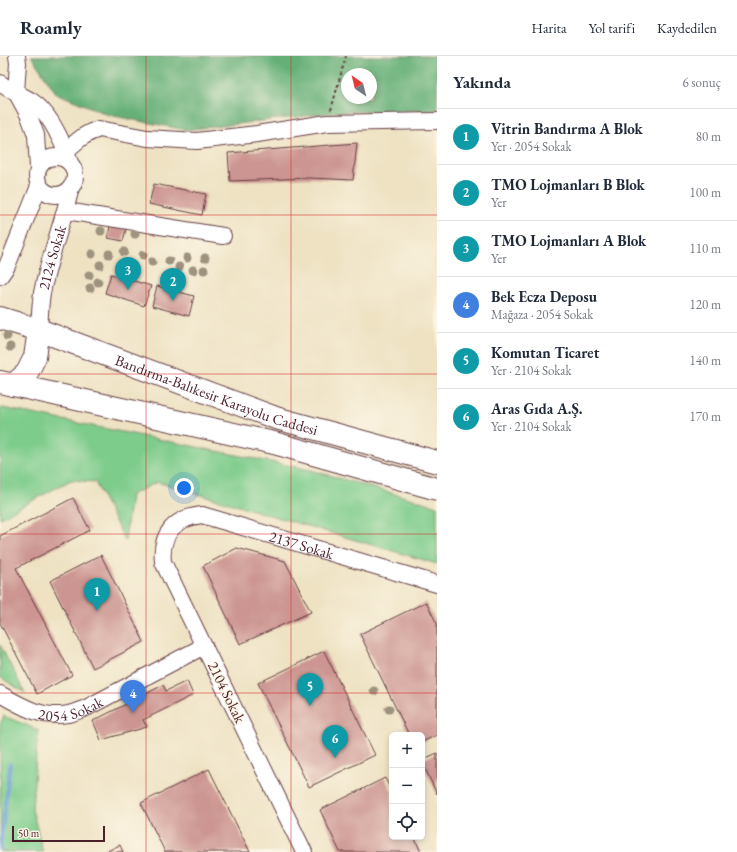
<!DOCTYPE html>
<html lang="tr">
<meta charset="utf-8">
<style>
:root{--surface:#fff;--page:#f6f6f7;--text:#1f2937;--muted:#747a83;--line:#e0e1e3;--accent:#c8321e}
body{margin:0;font-family:"EB Garamond",serif;background:var(--page);color:var(--text)}
.controls{position:absolute;right:12px;bottom:12px;display:grid;overflow:hidden;border-radius:6px;box-shadow:0 2px 6px #0003}
.controls button{width:36px;height:36px;display:grid;place-items:center;padding:0;border:0;border-bottom:1px solid var(--line);background:var(--surface);color:var(--text);font:20px sans-serif}
.compass{position:absolute;left:341px;top:12px;width:36px;height:36px;border-radius:50%;background:var(--surface);box-shadow:0 2px 6px #0003;rotate:325deg}
.scale{position:absolute;left:12px;bottom:10px;width:93px;box-sizing:border-box;padding-left:4px;border:2px solid #4a1f2b;border-top:0;font-size:11px;line-height:14px;white-space:nowrap;color:#4a1f2b;-webkit-text-stroke:3px #fcf5e5;paint-order:stroke}
.you{position:absolute;left:184px;top:432px;width:14px;height:14px;margin:-10px;border:3px solid #fff;border-radius:50%;background:#1a73e8;box-shadow:0 0 0 6px #1a73e833}
.badge{display:grid;place-items:center;width:26px;height:26px;border-radius:50%;background:var(--accent);color:#fff;font-size:13px;font-weight:700}
.pin{position:absolute;translate:-50% -33px;filter:drop-shadow(0 1px 2px #0008)}
.pin::after{content:'';position:absolute;top:21px;width:14px;height:12px;background:inherit;clip-path:polygon(0 0,100% 0,50% 100%)}
.list{margin:0;padding:0;list-style:none}
h2{display:flex;justify-content:space-between;align-items:center;height:52px;margin:0;padding:0 16px;font-size:17px}
h2 small{font-size:13px;font-weight:400;color:var(--muted)}
.list li{display:grid;grid-template-columns:26px 1fr auto;gap:12px;align-items:center;box-sizing:border-box;height:56px;padding:0 16px;border-top:1px solid var(--line)}
.list b{display:block;font-size:15px;white-space:nowrap}
.list p{margin:0;font-size:13px;white-space:nowrap;color:var(--muted)}
.list em{font-size:13px;font-style:normal;color:var(--muted)}
.icon{flex:none;width:22px;height:22px;fill:none;stroke:currentColor;stroke-width:2;stroke-linecap:round;stroke-linejoin:round}
.map{position:relative;flex:none;width:437px;height:796px;overflow:hidden}
header{display:flex;align-items:center;gap:24px;box-sizing:border-box;height:56px;padding:0 20px;background:var(--surface);border-bottom:1px solid var(--line)}
header strong{font-size:19px}
nav{display:flex;gap:22px;margin-inline-start:auto;font-size:14px}
main{display:flex}
aside{flex:1;background:var(--surface)}
.map>svg:first-child{display:block}
</style>
<header>
<strong>Roamly</strong>
<nav><a>Harita</a><a>Yol tarifi</a><a>Kaydedilen</a></nav>
</header>
<main>
<div class="map">
<svg width="437" height="796" viewBox="0 0 437 796">
<rect width="100%" height="100%" fill="#fcf5e5"/>
<filter id="ink" filterUnits="userSpaceOnUse"><feTurbulence type="fractalNoise" baseFrequency=".025" numOctaves="2"/><feDisplacementMap in="SourceGraphic" scale="8" xChannelSelector="R" yChannelSelector="G"/><feConvolveMatrix kernelMatrix="1 2 1 2 8 2 1 2 1" color-interpolation-filters="sRGB"/></filter>
<filter id="wash" filterUnits="userSpaceOnUse"><feTurbulence type="fractalNoise" baseFrequency=".012" numOctaves="4" result="noise"/><feDisplacementMap in="SourceGraphic" scale="16" xChannelSelector="R" yChannelSelector="G"/><feGaussianBlur stdDeviation="0.9" result="paint"/><feColorMatrix in="noise" values="0 0 0 0 0 0 0 0 0 0 0 0 0 0 0 0 0 1.4 0 .05"/><feComposite in="paint" operator="in"/></filter>
<g filter="url(#wash)">
<rect width="100%" height="100%" fill="#eee2c3"/>
<path fill="#7ecc8c" stroke="#64765c" d="M3,352L311,414L437,450V508L157,426L131,439L125,485L95,426L71,424L0,462V353Z
M0,589L25,637L0,621Z
M4,660L38,674L32,753L43,796H0V668Z"/>
<path fill="#66b078" stroke="#586852" fill-rule="evenodd" d="M31,0H437V54L339,56L185,74L109,59L56,37ZM347,18H371V42H347Z"/>
<g fill="none" stroke-linecap="round" stroke-linejoin="round">
<path stroke="#679fd6" stroke-width="3.5" d="M0,794L10,708"/>
</g>
<g id="blocks">
<path fill="#cc9591" d="M357,87L353,124L310,122L230,125L228,97Z
M154,128L206,138L202,159L149,148Z
M110,170L126,173L123,185L108,182Z
M111,218L151,230L144,250L105,237Z
M157,230L194,240L189,260L152,250Z
M73,442L90,474L16,512L72,619L37,638L0,567V480Z
M237,492L285,505L311,556L240,588L203,510Z
M101,499L144,586L93,612L50,525Z
M426,546L437,568V679L422,686V679H409L360,578Z
M324,595L375,699L309,731L258,627Z
M187,625L193,639L143,664L147,671L101,684L93,665L163,629L166,635Z
M437,697V738L422,706V704Z
M209,713L250,796H165L141,747Z
M385,722L392,736V781H414L421,796H340L320,754Z
M120,789L123,796H105Z"/>
</g>
</g>
<g filter="url(#ink)">
<use href="#blocks" fill-opacity="0" stroke="#633c42" stroke-width="1"/>
<g fill="none" stroke-linecap="round" stroke-linejoin="round">
<defs>
<g id="minor">
<path d="M0,27C10,35 22,39 33,46C50,57 62,85 69,104"/>
<path d="M16,36L29,60L36,79L38,111"/>
<path d="M16,36L18,7L17,0"/>
<path d="M66,95C76,86 85,77 99,73L147,82L197,85L257,78L327,67L437,65"/>
<circle cx="56" cy="120" r="19"/>
<path d="M66,155L223,180"/>
<path d="M0,220L7,210L39,130"/>
<path id="s1" d="M39,274C40,262 40,249 42,237C49,201 63,167 71,131"/>
<path id="s2" d="M0,638C21,650 42,663 68,658C74,657 80,654 86,652L204,590"/>
<path id="s3" d="M304,796L163,506C160,477 175,462 202,459L437,528"/>
</g>
<g id="highway">
<path id="s4" d="M0,262L39,274L276,362L437,406"/>
<path d="M0,326L274,387L437,433"/>
<path d="M13,329L27,317L35,301L39,274"/>
</g>
</defs>
<use href="#minor" stroke="#633c42" stroke-width="18"/>
<use href="#highway" stroke="#633c42" stroke-width="24"/>
<path stroke="#633c42" stroke-width="2" stroke-dasharray="3 3" stroke-linecap="butt" d="M331,54L346,0"/>
<use href="#minor" stroke="#fff" stroke-width="16"/>
<use href="#highway" stroke="#fff" stroke-width="22"/>
</g>
<g fill="#9d937f">
<circle cx="101" cy="175" r="4.5"/>
<circle cx="135" cy="178" r="4.5"/>
<circle cx="124" cy="196" r="4.5"/>
<circle cx="92" cy="198" r="4.5"/>
<circle cx="109" cy="198" r="4.5"/>
<circle cx="143" cy="199" r="4.5"/>
<circle cx="187" cy="202" r="4.5"/>
<circle cx="205" cy="202" r="4.5"/>
<circle cx="169" cy="205" r="4.5"/>
<circle cx="152" cy="206" r="4.5"/>
<circle cx="100" cy="209" r="4.5"/>
<circle cx="179" cy="211" r="4.5"/>
<circle cx="129" cy="213" r="4.5"/>
<circle cx="193" cy="214" r="4.5"/>
<circle cx="204" cy="214" r="4.5"/>
<circle cx="89" cy="219" r="4.5"/>
<circle cx="98" cy="226" r="4.5"/>
<circle cx="90" cy="232" r="4.5"/>
<circle cx="7" cy="280" r="4.5"/>
<circle cx="10" cy="291" r="4.5"/>
<circle cx="374" cy="635" r="4.5"/>
<circle cx="389" cy="653" r="4.5"/>
</g>
</g>
<path fill="none" stroke="#d62828" stroke-width="1" stroke-opacity="0.55" d="M146,0V796M291,0V796M0,159H437M0,318H437M0,478H437M0,637H437"/>
<g text-anchor="middle" dominant-baseline="central" stroke-width="3" stroke-linejoin="round" paint-order="stroke">
<g font-size="15" fill="#4a1f2b" stroke="#fcf5e5">
<text stroke="none"><textPath href="#s1" startOffset="74">2124 Sokak</textPath></text>
<text stroke="none"><textPath href="#s4" startOffset="230">Bandırma-Balıkesir Karayolu Caddesi</textPath></text>
<text stroke="none"><textPath href="#s3" startOffset="496">2137 Sokak</textPath></text>
<text transform="translate(227 636) rotate(64)">2104 Sokak</text>
<text stroke="none"><textPath href="#s2" startOffset="76">2054 Sokak</textPath></text>
</g>
</g>
</svg>
<div class="controls">
<button>+</button>
<button>−</button>
<button><svg class="icon" aria-label="locate" viewBox="0 0 24 24"><circle cx="12" cy="12" r="6"/><path d="M12 2v4M12 18v4M2 12h4M18 12h4"/></svg></button>
</div>
<svg class="compass" viewBox="-18 -18 36 36"><path d="M0-13l5 13h-10z" fill="#e53935"/><path d="M0 13l5-13h-10z" fill="#747a83"/></svg>
<div class="scale">50 m</div>
<div class="you"></div>
<div class="pin badge" style="left:97px;top:555px;background:#0f9aa8">1</div>
<div class="pin badge" style="left:173px;top:245px;background:#0f9aa8">2</div>
<div class="pin badge" style="left:128px;top:234px;background:#0f9aa8">3</div>
<div class="pin badge" style="left:133px;top:657px;background:#3f7fe0">4</div>
<div class="pin badge" style="left:310px;top:650px;background:#0f9aa8">5</div>
<div class="pin badge" style="left:335px;top:702px;background:#0f9aa8">6</div>
</div>
<aside>
<h2>Yakında<small>6 sonuç</small></h2>
<ul class="list">
<li><span class="badge" style="background:#0f9aa8">1</span><div><b>Vitrin Bandırma A Blok</b><p>Yer · 2054 Sokak</p></div><em>80 m</em></li>
<li><span class="badge" style="background:#0f9aa8">2</span><div><b>TMO Lojmanları B Blok</b><p>Yer</p></div><em>100 m</em></li>
<li><span class="badge" style="background:#0f9aa8">3</span><div><b>TMO Lojmanları A Blok</b><p>Yer</p></div><em>110 m</em></li>
<li><span class="badge" style="background:#3f7fe0">4</span><div><b>Bek Ecza Deposu</b><p>Mağaza · 2054 Sokak</p></div><em>120 m</em></li>
<li><span class="badge" style="background:#0f9aa8">5</span><div><b>Komutan Ticaret</b><p>Yer · 2104 Sokak</p></div><em>140 m</em></li>
<li><span class="badge" style="background:#0f9aa8">6</span><div><b>Aras Gıda A.Ş.</b><p>Yer · 2104 Sokak</p></div><em>170 m</em></li>
</ul>
</aside>
</main>
